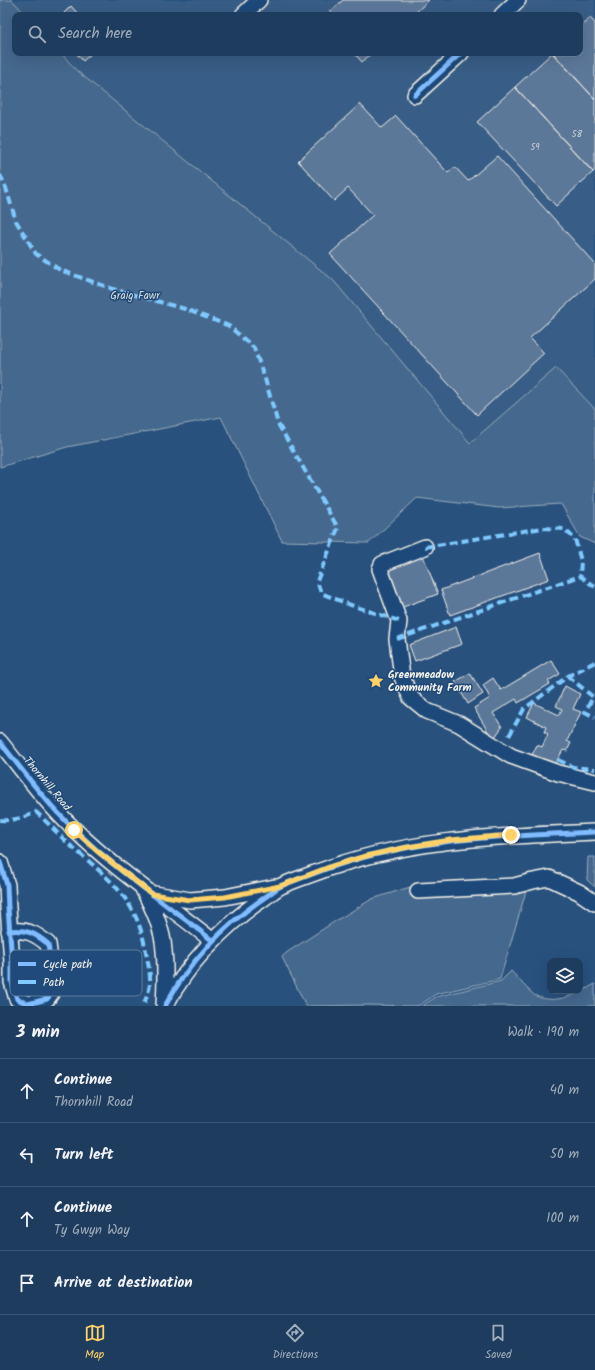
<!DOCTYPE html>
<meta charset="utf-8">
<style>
:root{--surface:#1e3d5e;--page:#264464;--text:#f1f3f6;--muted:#a1aebc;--line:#3c5673;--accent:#ffd166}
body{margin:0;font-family:Kalam,sans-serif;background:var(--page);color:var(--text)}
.controls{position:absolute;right:12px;bottom:12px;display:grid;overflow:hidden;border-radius:8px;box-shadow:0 4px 16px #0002}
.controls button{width:36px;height:36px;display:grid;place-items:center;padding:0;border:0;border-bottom:1px solid var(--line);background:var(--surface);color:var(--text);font:20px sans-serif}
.stop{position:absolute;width:12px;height:12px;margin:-9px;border:3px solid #ffd166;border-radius:50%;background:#fff}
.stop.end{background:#ffd166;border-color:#fff;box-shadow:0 1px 4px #0008}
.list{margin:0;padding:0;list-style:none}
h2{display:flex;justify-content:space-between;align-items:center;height:52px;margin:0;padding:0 16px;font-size:17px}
h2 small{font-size:13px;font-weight:400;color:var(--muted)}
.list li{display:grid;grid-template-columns:26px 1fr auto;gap:12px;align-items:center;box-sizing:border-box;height:64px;padding:0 16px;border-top:1px solid var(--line)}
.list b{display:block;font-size:15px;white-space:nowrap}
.list p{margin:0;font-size:13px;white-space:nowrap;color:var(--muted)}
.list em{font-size:13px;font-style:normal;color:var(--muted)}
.icon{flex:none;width:22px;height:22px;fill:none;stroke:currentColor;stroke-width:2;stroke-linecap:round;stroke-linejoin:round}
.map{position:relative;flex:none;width:595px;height:1006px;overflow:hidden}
.search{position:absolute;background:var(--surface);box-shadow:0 4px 16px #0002;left:12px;right:12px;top:12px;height:44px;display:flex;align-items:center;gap:10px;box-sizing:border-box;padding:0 14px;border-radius:8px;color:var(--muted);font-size:15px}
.sheet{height:308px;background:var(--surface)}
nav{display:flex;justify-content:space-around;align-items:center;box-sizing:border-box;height:56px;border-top:1px solid var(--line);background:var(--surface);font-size:11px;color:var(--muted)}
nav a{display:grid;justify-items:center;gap:2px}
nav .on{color:var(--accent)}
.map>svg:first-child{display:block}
</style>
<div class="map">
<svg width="595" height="1006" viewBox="0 0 595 1006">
<rect width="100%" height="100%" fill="#28517e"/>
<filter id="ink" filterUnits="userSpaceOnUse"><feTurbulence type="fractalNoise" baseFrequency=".025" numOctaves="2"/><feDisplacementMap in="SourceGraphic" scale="8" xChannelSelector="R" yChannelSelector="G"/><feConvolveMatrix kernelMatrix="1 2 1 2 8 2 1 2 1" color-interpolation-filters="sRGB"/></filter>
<g filter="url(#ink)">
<path fill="#375d86" d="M12,0H595V409L556,368L470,443L333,280L77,71L61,53H580V15H26Z"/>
<path fill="#45688e" stroke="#9cacbb" d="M0,0H12L26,15H15V53H61L77,71L333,280L470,443L556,368L595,409V544L580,537L561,504L499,508L417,498L369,543L282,541L221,417L67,447L0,467Z
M588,857H595V887L587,880Z
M456,882L527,888L500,979L436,994L420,1005L414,1006L368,1005L306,1006L282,957L286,953L337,920L372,899L410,887Z
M511,971C517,977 530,993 536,996C556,1005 578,994 595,984V1006H422L436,997L501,981Z"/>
<path fill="#5b7899" stroke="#f4f1e8" d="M343,0H429L413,15H327Z
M71,6L79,15H62Z
M590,18L595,23V99L553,53H580V27Z
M76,53H92L83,61Z
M354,53H372L362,62Z
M552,53L595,99V170L593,172L515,87Z
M515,87L593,172L556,206L477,122Z
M360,104L382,128L396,116L448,173L455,167L468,181L497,156L595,264V279L530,338L544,353L477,415L330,254L373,215L348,188L334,201L298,161Z
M422,553L438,594L403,607L387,567Z
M540,553L549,579L450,615L441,590Z
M456,627L462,644L415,661L409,645Z
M551,660L560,674L548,681L550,684L518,703L516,699L493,713L502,727L493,740L474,708L490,698L483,685L493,678L501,690Z
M470,673L483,694L468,704L455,682Z
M565,686L580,694L573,709L581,712L567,741L571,743L567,751L563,750L554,766L532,755L537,745L542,747L548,734L544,732L546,727L527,717L534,703L559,715L562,709L556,706Z"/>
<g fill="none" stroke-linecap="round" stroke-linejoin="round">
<defs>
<path id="minor" d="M243,15L259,0
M502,15L518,0
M415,95L461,53
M425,547L382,564L380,569L399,621L397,639L402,677L411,698L427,711L459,724L511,756L558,773L595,782
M0,742C24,772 46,803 75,830C117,871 167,904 213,941
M0,862L7,885L8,908L12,962V982L17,999L28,1004L47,999L54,989L48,944C35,933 26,929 9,931
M143,889C153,908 163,929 164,951C166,969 165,987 164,1005
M418,891L514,886L533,881L549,878L579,892L595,903
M155,894L190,900L225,897L275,887
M165,1006C188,963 224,925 264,898C270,894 275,889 281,886C292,881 304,877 315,873C406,838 500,836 595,832"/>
</defs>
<use href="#minor" stroke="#f4f1e8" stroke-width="18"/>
<use href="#minor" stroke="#1f4a7a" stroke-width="15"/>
<path stroke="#80caff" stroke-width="4" stroke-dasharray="8 4" stroke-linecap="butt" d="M0,175L5,185L16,221L36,254L60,270L113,289L185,309L229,326L254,348L265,379L278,424L338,528L317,581L321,593L348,604L399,621
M425,547L542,528L564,529L575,539L581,561L580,576
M397,639L580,576L595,587
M568,676L593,697L585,712L595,717
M509,736L524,709L568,676L595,662
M558,760L573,767L595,769
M0,820C13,821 24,818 36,812C48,823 59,835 71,846C110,880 137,898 146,952C148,964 152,978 149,989C148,995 145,1000 143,1006"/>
<defs>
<path id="cycleway" d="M415,95L461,53
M0,742C24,772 46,803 75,830C117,871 167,904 213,941
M0,862L7,885L8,908L12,962V982L17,999L28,1004L47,999L54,989L48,944C35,933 26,929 9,931
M165,1006C188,963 224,925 264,898C270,894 275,889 281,886C292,881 304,877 315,873C406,838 500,836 595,832"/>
</defs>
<use href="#cycleway" stroke="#1f4a7a" stroke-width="8"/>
<use href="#cycleway" stroke="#80bcff" stroke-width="5"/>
</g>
</g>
<g fill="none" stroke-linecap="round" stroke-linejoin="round" filter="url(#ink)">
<path stroke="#ffd166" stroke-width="5" d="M74,830L97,851L152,894L190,900L225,897L280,886L332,866L366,856L408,847L451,840L511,835"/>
</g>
<defs>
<symbol id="sight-bare" viewBox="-9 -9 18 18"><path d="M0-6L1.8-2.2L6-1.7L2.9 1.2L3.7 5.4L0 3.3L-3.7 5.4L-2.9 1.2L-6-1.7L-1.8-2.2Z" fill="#ffd166" stroke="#1f4a7a" stroke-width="2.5" paint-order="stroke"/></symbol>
</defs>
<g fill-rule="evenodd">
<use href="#sight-bare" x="365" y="670" width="22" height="22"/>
</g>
<g text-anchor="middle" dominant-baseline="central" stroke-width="3" stroke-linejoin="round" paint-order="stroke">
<g font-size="9" fill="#ced3d4">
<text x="577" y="134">58</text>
<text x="535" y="147">59</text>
</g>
<g font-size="11" fill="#dadcda" stroke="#1f4a7a">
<text x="135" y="296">Graig Fawr</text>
</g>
<g font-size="11" font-weight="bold" fill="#f4f1e8" stroke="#1f4a7a" text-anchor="start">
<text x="388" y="675">Greenmeadow<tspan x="388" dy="13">Community Farm</tspan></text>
</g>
<g font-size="11" fill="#f4f1e8" stroke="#1f4a7a">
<text transform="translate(47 784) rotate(50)">Thornhill Road</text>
</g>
</g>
<rect x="10" y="950" width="132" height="46" rx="6" fill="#1f4a7a" stroke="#5f7c9b" stroke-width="1"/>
<rect x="18" y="962" width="18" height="4" fill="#80bcff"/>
<rect x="18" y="980" width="18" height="4" fill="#80caff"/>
<g font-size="11" fill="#f4f1e8">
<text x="43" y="968">Cycle path</text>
<text x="43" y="986">Path</text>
</g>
</svg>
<div class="controls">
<button><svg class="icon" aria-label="layers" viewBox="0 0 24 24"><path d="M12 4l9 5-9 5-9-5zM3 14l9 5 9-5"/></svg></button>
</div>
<div class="stop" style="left:74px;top:830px"></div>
<div class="stop end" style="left:511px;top:835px"></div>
<div class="search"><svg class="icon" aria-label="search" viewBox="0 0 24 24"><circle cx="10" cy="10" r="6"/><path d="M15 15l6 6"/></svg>Search here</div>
</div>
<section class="sheet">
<h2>3 min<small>Walk · 190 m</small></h2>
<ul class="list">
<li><svg class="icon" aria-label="ahead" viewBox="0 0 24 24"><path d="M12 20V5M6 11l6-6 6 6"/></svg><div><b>Continue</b><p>Thornhill Road</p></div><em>40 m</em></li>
<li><svg class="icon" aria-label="left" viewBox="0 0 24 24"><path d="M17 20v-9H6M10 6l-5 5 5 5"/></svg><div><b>Turn left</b></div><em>50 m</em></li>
<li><svg class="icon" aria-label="ahead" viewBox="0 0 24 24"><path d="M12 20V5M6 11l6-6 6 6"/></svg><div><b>Continue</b><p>Ty Gwyn Way</p></div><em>100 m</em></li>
<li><svg class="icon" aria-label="arrive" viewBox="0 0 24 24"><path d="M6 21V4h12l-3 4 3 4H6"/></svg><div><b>Arrive at destination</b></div></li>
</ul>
</section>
<nav>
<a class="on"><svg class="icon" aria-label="map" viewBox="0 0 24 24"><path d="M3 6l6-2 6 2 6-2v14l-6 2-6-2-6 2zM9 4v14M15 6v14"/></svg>Map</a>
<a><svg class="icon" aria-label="directions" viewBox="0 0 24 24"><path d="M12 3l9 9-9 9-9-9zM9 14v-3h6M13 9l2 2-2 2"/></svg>Directions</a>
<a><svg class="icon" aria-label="saved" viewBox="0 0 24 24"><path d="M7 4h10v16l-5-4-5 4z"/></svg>Saved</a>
</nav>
